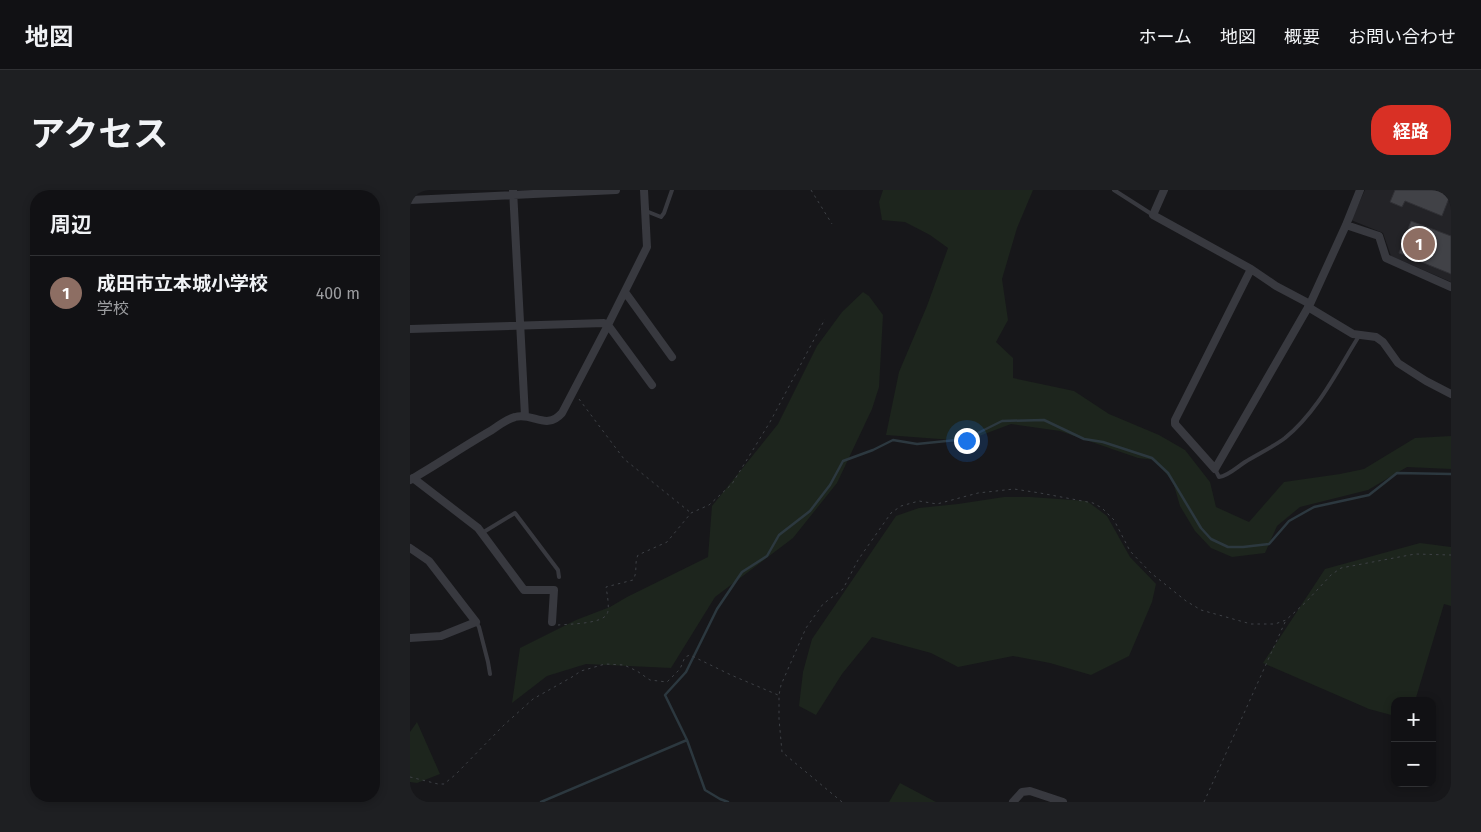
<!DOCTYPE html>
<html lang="ja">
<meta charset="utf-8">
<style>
:root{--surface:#111114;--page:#1e1f22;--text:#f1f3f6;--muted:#9c9da0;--line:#303134;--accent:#d93025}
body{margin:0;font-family:"Fira Sans","Noto Sans JP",sans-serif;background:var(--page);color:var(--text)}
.controls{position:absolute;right:15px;bottom:15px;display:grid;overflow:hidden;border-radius:10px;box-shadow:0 2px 8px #0003}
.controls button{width:45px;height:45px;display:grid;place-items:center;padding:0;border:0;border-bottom:1px solid var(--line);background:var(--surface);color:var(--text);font:25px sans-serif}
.you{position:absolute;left:556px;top:250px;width:18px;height:18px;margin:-12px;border:4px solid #fff;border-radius:50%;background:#1a73e8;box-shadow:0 0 0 8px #1a73e833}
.badge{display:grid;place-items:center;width:32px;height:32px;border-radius:50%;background:var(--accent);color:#fff;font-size:16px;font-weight:700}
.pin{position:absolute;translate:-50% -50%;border:2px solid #fff;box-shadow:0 1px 5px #0006}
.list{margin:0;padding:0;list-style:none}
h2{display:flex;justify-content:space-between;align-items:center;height:65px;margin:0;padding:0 20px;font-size:21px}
h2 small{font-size:16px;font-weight:400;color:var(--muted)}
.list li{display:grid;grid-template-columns:32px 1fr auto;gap:15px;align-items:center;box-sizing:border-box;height:75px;padding:0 20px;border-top:1px solid var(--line)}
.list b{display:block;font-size:19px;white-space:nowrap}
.list p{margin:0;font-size:16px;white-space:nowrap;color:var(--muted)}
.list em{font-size:16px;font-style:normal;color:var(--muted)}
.map{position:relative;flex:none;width:1041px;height:612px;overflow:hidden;border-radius:20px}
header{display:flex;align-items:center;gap:30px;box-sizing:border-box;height:70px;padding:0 25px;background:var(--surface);border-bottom:1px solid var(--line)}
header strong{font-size:24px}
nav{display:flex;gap:28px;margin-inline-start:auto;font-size:18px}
.intro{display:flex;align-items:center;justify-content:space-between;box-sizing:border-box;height:120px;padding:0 30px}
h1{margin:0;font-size:35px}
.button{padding:12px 22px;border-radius:20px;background:var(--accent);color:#fff;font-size:18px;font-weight:700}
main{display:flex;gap:30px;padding:0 30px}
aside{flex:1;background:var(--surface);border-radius:20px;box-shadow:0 2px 8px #0003}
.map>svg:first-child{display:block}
</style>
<header>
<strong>地図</strong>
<nav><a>ホーム</a><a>地図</a><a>概要</a><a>お問い合わせ</a></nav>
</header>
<div class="intro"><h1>アクセス</h1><a class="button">経路</a></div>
<main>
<aside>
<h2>周辺<small></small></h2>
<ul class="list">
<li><span class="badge" style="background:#8d6e63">1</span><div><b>成田市立本城小学校</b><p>学校</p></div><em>400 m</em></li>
</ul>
</aside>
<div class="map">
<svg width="1041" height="612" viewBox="0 0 1041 612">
<rect width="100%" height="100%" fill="#17171a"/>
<path fill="#232327" d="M955,0H1041V92L981,66L973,43L941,30Z"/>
<path fill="#1d251d" d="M473,0H623L607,38L592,89L598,130L586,152L603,168V188L664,201L699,224L749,245L775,260L800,292L806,317L839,332L874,292L930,284L954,279L1005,248L1041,246V279L997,277L958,300L890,317L867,336L855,363L822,367L801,358L785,341L770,316L763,292L745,270L728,268L650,241L601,234L556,251L476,245L489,182L517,116L538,58L520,45L495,32L472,30L469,12Z
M453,102L459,106L473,125L469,197L462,219L427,293L383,348L305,407L261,478L176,474L137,486L102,513L110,458L166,430L200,417L217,407L298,367L302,316L368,234L407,156L432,122Z
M594,307H620L677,311L697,326L720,367L746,394L742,412L719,466L681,485L640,473L603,466L548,477L521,463L462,447L432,484L406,525L389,516L393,482L402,449L486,326L509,318L548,314Z
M1010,353L1041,357V416L1034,414L1005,511H985V526L959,519L853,473L915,379Z
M7,532L30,584L7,593L0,592V542Z
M490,593L524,611L526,612H479Z"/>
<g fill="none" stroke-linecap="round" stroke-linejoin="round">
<path stroke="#2c383f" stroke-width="2.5" d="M131,612L277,550
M318,612L310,609L295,600L277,550L255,505L276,482L307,419L332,382L357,366L369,345L400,321L420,295L433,271L463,260L483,250L507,254L556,249L592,231L634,230L674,249L693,252L742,268L758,283L791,338L801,349L818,357H833L859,354L879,331L904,317L959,305L987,283L1041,284"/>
</g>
<path fill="#414247" stroke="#313136" d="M985,0H1041V3L1032,26L995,11L992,17L980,12Z
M1001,31L1041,46V84L989,63Z"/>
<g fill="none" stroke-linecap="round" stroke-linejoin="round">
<path stroke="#3e4146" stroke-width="1" stroke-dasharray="2.5 4" stroke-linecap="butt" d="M401,0L422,34
M169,209L214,269L281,323
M148,435C159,434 192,434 197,424C200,419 197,403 196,397L223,390C228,382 224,373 228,365L257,352L281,323L299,315L322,294L360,232L415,129
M0,587L28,594H34L45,585L94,535L123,509L162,487L171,481L195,474L214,475L227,481L240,490L257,492L270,479L275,467L280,465L321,485L368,505
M432,612L372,562L369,529V505L371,495L396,438L413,414L433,399L448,370L481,323L491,316L509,311L527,314L568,303L604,299L630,303L683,313L692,318L704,330L720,361L741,383L776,411L791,420L841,434H865L876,430L896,412L921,385L931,378L1005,364L1041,365
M794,612L876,430"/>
<path stroke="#38393f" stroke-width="4" d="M704,0L743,25
M236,21L251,27L254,23L262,0
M805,279L809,287C818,286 827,277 835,272C848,264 863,257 875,248C908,221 927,181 949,146
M72,343L105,323L148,380L149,387
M66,432L69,437L78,472L80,484"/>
<path stroke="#38393f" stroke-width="8" d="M103,0L115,226
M754,0L743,25L841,79L866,96L900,114
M0,10L206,0
M936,35L969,46L976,68L1041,97
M841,79L765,230V234L805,279L900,114L936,35L950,0
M215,102L262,167
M898,117L943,144L966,147L973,152L988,173L1016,191L1041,204
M0,139L194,133L198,135L242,195
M3,288L68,338L114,400H144L142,432
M0,290C28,274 54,256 82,240C89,235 97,229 105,227C123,222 136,241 152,223L198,135L237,57L234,0
M0,358L19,371L66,432L31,446L0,448
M603,612L612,602L620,601L653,612"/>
</g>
</svg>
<div class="controls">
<button>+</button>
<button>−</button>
</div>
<div class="you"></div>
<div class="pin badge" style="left:1009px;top:54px;background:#8d6e63">1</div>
</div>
</main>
